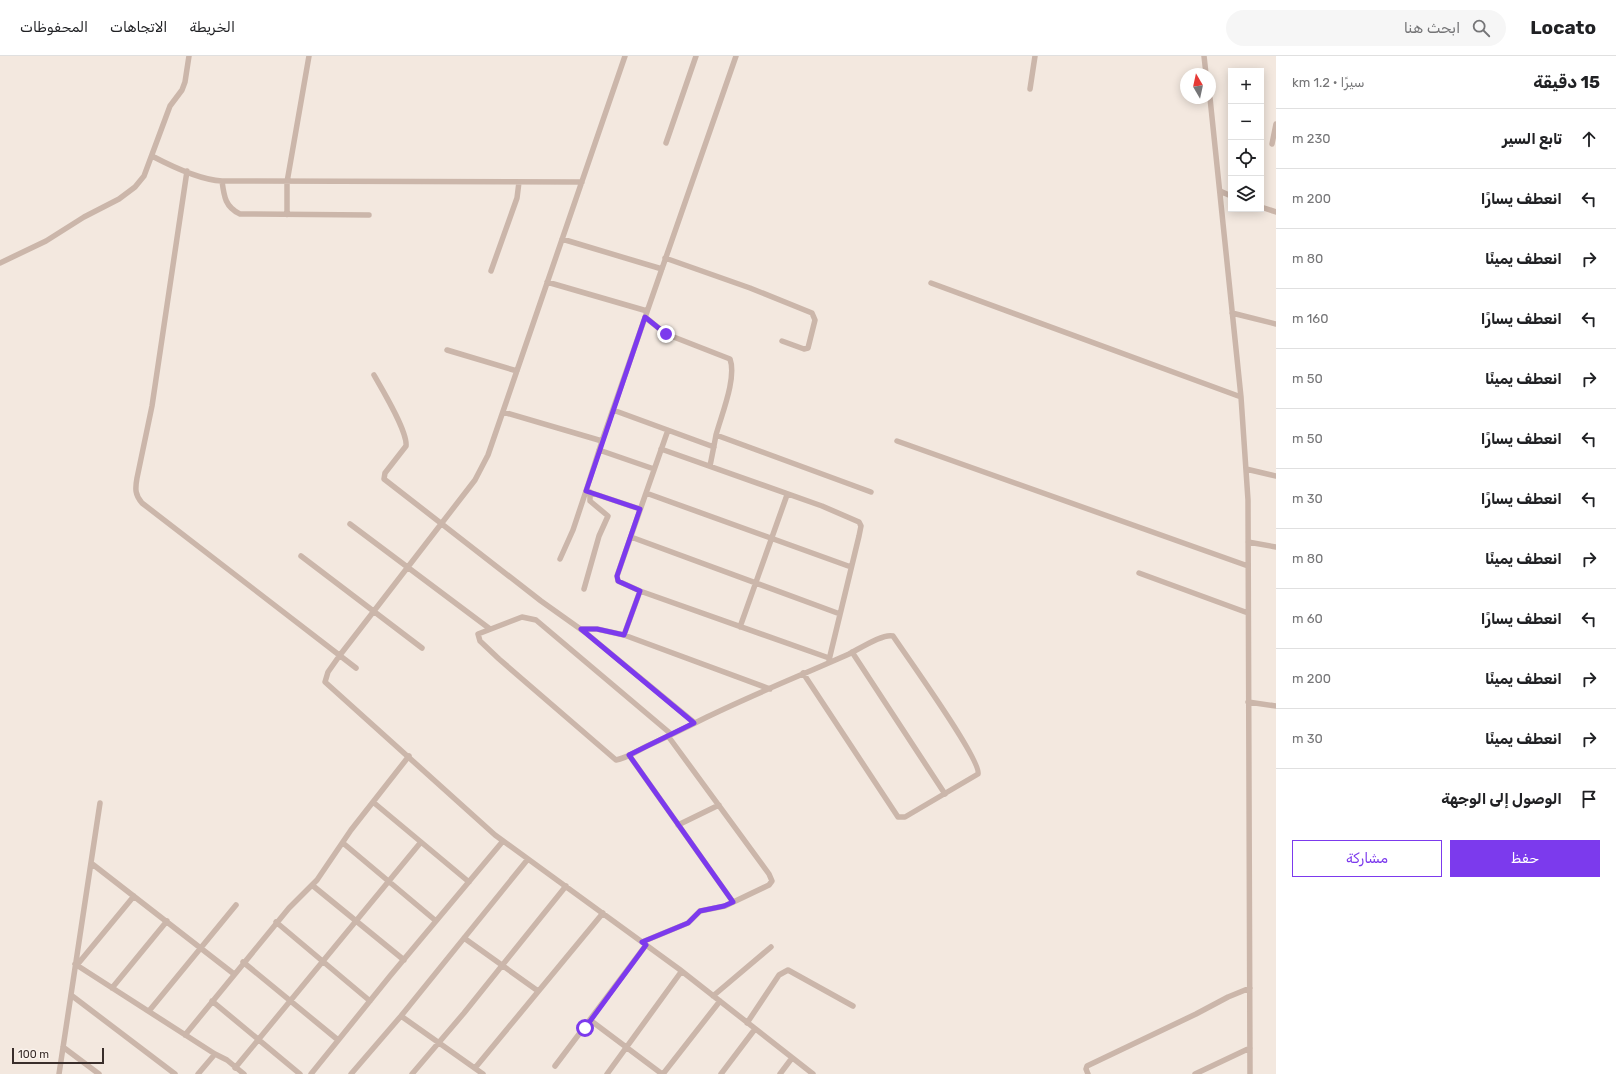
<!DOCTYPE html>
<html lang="ar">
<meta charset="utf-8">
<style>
:root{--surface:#fff;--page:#f6f6f6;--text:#202124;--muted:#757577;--line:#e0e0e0;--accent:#7c3aed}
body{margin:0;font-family:Rubik,"Noto Sans Arabic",sans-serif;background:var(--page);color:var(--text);direction:rtl}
.controls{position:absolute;right:12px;top:12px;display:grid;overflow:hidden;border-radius:0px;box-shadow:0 2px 10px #0003}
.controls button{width:36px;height:36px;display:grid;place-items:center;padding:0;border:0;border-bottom:1px solid var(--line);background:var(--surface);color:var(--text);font:20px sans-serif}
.compass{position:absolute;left:1180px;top:12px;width:36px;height:36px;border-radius:50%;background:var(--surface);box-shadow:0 2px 10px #0003;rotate:351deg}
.scale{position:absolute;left:12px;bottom:10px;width:92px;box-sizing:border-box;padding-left:4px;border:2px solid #392d2a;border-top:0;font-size:11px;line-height:14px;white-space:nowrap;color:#392d2a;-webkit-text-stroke:3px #faf2eb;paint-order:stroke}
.stop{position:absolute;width:12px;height:12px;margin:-9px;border:3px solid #7c3aed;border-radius:50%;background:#fff}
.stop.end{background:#7c3aed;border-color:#fff;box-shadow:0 1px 4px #0008}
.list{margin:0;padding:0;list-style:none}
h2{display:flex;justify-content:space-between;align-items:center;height:52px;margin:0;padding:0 16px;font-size:17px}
h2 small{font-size:13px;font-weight:400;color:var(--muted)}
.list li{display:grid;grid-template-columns:26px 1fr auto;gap:12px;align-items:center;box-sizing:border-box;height:60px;padding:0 16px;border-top:1px solid var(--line)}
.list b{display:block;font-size:15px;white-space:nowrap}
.list em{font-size:13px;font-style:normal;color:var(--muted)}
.actions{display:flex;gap:8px;padding:12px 16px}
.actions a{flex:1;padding:9px 0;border:1px solid var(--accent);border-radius:0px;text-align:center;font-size:14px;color:var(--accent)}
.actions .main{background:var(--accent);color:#fff}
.icon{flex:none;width:22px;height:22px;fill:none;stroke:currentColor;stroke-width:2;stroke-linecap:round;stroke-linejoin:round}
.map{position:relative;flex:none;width:1276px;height:1018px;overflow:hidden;direction:ltr}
header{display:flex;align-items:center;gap:24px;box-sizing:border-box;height:56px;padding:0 20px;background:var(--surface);border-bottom:1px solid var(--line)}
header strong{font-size:19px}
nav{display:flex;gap:22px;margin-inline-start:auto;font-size:14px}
.search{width:280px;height:36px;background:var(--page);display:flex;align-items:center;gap:10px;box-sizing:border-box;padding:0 14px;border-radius:22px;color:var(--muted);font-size:15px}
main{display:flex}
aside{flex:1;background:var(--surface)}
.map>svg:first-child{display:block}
</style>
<header>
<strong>Locato</strong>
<div class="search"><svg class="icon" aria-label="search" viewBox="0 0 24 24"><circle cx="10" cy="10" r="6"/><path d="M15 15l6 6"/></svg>ابحث هنا</div>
<nav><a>الخريطة</a><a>الاتجاهات</a><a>المحفوظات</a></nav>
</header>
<main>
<aside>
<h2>15 دقيقة<small>سيرًا · 1.2 km</small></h2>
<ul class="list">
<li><svg class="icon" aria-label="ahead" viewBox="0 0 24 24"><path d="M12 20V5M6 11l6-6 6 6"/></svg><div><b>تابع السير</b></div><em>230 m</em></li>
<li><svg class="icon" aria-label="left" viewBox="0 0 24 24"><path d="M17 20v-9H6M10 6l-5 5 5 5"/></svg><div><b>انعطف يسارًا</b></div><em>200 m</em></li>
<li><svg class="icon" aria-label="right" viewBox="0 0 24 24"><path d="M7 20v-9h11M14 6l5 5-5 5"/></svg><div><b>انعطف يمينًا</b></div><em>80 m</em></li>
<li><svg class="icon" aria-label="left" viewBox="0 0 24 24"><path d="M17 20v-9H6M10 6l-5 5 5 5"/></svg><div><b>انعطف يسارًا</b></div><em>160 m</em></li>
<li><svg class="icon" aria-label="right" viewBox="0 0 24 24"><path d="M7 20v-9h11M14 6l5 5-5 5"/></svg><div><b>انعطف يمينًا</b></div><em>50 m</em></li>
<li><svg class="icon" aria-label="left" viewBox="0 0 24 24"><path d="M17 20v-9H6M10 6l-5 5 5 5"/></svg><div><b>انعطف يسارًا</b></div><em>50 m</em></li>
<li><svg class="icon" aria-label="left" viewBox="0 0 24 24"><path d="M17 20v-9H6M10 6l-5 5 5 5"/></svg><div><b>انعطف يسارًا</b></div><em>30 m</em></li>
<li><svg class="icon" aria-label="right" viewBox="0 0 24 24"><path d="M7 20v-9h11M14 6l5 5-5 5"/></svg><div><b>انعطف يمينًا</b></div><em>80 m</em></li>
<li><svg class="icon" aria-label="left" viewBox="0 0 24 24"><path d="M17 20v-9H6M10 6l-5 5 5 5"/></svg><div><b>انعطف يسارًا</b></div><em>60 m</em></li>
<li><svg class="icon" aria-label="right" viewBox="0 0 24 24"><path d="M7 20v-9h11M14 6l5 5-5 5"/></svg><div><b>انعطف يمينًا</b></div><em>200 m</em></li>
<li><svg class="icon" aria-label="right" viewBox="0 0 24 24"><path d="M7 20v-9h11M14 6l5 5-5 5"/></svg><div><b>انعطف يمينًا</b></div><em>30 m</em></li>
<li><svg class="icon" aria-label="arrive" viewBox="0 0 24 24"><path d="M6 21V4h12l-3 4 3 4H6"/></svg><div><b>الوصول إلى الوجهة</b></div></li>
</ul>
<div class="actions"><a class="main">حفظ</a><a>مشاركة</a></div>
</aside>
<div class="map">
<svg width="1276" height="1018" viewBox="0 0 1276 1018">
<rect width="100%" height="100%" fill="#f3e8df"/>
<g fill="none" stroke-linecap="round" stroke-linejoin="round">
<path stroke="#cbb6aa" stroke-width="5.5" d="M625,0L488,399L475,424L340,599L328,616L325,626L495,779L679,913L813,1018
M1204,0L1206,18
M1030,33L1035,0
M1210,42L1241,341L1248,444L1250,1018
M666,87L696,0
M1272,88L1276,68
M152,100C171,110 201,124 222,125L582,126
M187,115L152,350L137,422C135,433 135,439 142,447L356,612
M222,125C224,140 225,151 240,158L369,159
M1220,135L1231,140
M1261,151L1276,156
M287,159V126L309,0
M562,183L662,213
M665,202L750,232L812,257L815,264L808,292L804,293L782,285
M0,207L46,185L84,161L119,143L135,131L144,120L170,50L182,34L185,26L189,0
M491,215L517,142L519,126
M547,226L647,255
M931,227L1241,341
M1232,257L1276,268
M645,261L666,278L730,303C737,322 721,360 716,379C714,390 712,400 710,410
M447,294L517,315
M374,319C382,333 408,376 406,390L385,417L384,423L541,545L586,577L695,667
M613,354L714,391
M503,356L602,385
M668,374L617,520L618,525L640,535L829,602
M716,379L871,436
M897,385L1248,510
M661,393L822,450L859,466L861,470L859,480L829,604
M599,394L654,413
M1246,413L1276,420
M646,437L851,511
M640,453L586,435L602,385L736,0
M350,468L490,573
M631,481L840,558
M1248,486L1276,491
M301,500L422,592
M560,503L573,474L586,435
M1139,517L1248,557
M584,533L599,480L608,460L590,445V436
M640,535L624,579L770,633
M740,571L787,439
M581,573H597L624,579
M852,596L945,738
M1248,646L1276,650
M671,678L536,564L522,561L478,578L480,585L499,603L616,704C627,702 637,695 647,690C667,681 687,671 707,661C754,638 802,619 849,598C859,593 883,577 893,580C905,598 982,705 978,718L905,761H898L803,617
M629,699L733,846
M373,746L469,826
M678,769L719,749
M343,787L436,865
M91,807L234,918
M312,829L404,904
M276,866L370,945
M464,882L538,935
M642,886L688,867L700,855L725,850L769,829L772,825L769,818L668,680
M243,906L338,984
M75,908L215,998L227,1004L244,1018
M77,909L134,840
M112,932L167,865
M71,939L175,1018
M713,940L771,891
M212,945L300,1018
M149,955L236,849
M401,960L483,1018
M590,964L662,1018
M747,967L779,919L788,914L853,950
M185,979L289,852L317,824L351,774L409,700
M63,991L99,1018
M555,1010L646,889
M235,1012L421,786
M475,1012L603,857
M59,1018L100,747
M198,1018L215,998
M311,1018L390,920L503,785
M351,1018L401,960L528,803
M412,1018L464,957L566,830
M607,1018L681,916
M663,1018L720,945
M721,1018L755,973
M780,1018L792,1002
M1088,1018L1086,1013L1087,1010L1196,958L1228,941L1250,932
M1195,1018L1250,992"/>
</g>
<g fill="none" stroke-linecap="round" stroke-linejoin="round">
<path stroke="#7c3aed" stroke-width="5" d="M585,972L646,889L642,886L688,867L700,855L724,850L733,846L629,699L694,667L581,573H597L624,579L640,535L620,526L618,525L617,520L640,453L586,435L645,261L666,278"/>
</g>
</svg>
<div class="controls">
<button>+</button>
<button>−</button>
<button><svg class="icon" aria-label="locate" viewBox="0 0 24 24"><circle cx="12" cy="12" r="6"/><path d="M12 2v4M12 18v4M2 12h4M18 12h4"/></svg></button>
<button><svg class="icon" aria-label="layers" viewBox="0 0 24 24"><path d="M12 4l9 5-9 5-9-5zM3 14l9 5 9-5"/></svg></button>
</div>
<svg class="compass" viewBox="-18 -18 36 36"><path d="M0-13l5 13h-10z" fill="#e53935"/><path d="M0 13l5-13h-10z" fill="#757577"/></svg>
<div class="scale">100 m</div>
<div class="stop" style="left:585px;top:972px"></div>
<div class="stop end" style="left:666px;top:278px"></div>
</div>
</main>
